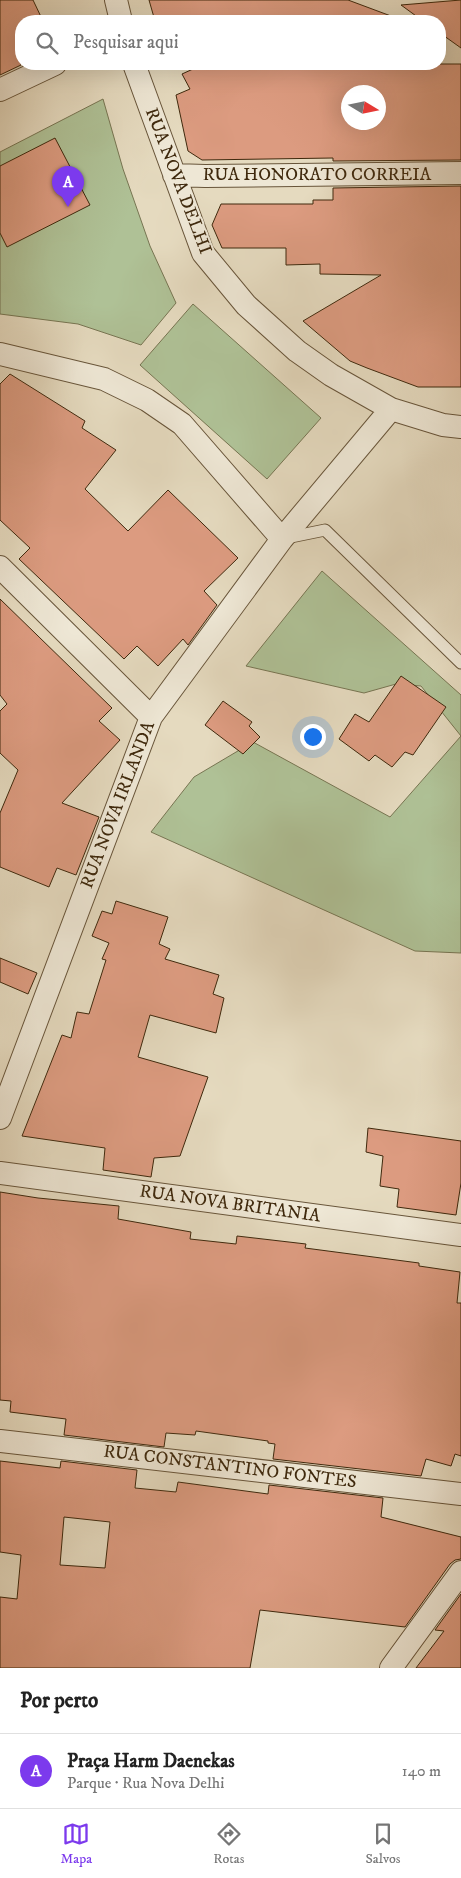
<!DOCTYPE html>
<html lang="pt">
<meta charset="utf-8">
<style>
:root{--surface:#fff;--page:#f6f6f6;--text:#222;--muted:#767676;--line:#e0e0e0;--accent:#7c3aed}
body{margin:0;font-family:"IM FELL DW Pica",serif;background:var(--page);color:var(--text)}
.compass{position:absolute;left:341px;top:85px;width:45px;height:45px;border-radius:50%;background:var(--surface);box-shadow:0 5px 20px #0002;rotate:100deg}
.you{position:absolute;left:312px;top:736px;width:18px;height:18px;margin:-12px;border:4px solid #fff;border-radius:50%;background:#1a73e8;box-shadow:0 0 0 8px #1a73e833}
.badge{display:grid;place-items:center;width:32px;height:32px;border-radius:50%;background:var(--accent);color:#fff;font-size:16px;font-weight:700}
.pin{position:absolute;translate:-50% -41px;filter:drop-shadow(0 1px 2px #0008)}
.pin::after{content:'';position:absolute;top:26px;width:18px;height:15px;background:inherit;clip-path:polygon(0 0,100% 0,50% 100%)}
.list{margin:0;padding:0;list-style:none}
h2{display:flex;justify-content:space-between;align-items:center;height:65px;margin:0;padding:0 20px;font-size:21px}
h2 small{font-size:16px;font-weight:400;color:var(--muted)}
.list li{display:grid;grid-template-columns:32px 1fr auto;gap:15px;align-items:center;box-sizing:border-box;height:75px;padding:0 20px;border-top:1px solid var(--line)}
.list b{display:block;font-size:19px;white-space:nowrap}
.list p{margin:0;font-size:16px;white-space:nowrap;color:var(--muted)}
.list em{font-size:16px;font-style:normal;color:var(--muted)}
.icon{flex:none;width:28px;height:28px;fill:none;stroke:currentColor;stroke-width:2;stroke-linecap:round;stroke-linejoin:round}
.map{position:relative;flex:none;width:461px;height:1668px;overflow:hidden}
.search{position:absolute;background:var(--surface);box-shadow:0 5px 20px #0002;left:15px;right:15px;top:15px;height:55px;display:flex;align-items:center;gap:12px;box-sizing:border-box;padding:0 18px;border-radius:20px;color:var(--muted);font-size:19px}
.sheet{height:140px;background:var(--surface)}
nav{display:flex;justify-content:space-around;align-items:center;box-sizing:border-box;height:70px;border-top:1px solid var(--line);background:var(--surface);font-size:14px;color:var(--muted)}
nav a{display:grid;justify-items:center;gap:2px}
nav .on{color:var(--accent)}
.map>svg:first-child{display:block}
</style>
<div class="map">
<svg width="461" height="1668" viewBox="0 0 461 1668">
<rect width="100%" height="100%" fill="#e5dabf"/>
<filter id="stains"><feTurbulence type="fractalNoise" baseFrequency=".004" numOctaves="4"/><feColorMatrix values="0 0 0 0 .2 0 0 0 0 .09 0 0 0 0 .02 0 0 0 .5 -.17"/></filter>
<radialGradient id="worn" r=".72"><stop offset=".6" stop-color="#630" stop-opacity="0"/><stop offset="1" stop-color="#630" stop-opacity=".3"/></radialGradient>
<path fill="#afc196" stroke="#777552" d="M103,99L123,169L150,246L176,303L141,345L78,324L0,314V152Z
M193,304L321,418L267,479L140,365Z
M322,571L461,695V953L415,951L151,832L194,777L253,742L390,817L461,736L421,686L396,684L364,693L246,666Z"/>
<path fill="#dc9b80" stroke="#3f290d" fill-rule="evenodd" d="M0,0H33L43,21H21V65L0,75Z
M149,0H348L399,19L398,21H155Z
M461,0V48L440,33V21H423L401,5Z
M204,64H461V160L333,161V158L202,160L188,151L176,95L190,89L182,74ZM348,92H378V122H348Z
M55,138L90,205L7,247L0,233V166Z
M461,186V387H418L367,368L350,361L303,321L381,275L320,274V264L286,265V248H222L212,225L221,204H313V200H333V188Z
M10,374L85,421L82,428L116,450L85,489L128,531L168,490L238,558L204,591L217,605L188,645L183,639L158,666L137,646L124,659L19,559L30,548L0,520V384Z
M0,599L112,708L99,721L120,740L62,803L99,817L76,875L57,868L49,887L0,867V813L18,770L0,753V711L7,704L0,695Z
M401,676L446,707L413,755L405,752L392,767L375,755L369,761L339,739L355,714L369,722Z
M223,701L252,722L249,726L260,737L243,754L205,725Z
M116,901L168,917L159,944L170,949L165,959L219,975L213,994L224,998L216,1033L150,1015L138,1057L208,1077L180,1156L154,1158L151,1177L103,1170L105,1148L22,1136L62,1035L71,1038L77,1012L89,1014L106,960L102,959L109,943L92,936L102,911L112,914Z
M0,958L37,973L28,994L0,982Z
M368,1128L461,1141V1183L456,1215L397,1207L399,1189L380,1186L383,1156L366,1152Z
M0,1192L38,1198L119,1206L118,1219L191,1232L190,1239L236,1244L237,1236L306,1244L305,1248L419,1263V1266L460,1272L457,1303H461V1456L455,1454L451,1466L426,1459L421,1476L273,1459L275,1444L268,1443V1441L196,1431L195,1435L166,1433L164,1447L64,1435L66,1419L10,1412L11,1401L0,1400Z
M0,1461L60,1468L61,1461L137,1470L135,1488L176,1492L178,1482L268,1494L269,1485L383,1498L381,1517L461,1537V1559L455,1560L450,1564L405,1627L260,1610L250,1668H0V1597L17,1599L21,1555L0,1552ZM64,1517L110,1522L105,1568L60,1565Z
M461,1594V1668H416L444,1631L435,1630Z"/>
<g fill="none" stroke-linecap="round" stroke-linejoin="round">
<defs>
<path id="lane" d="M286,538L325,530L461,663"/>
<path id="street" d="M116,0L121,21
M134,64L203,253L246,305L297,351L331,375L391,409L443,425L461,427
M0,90L55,64
M174,175L205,176L461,173
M0,354L104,379L147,400L182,424L282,539
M0,567L151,717
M0,1118L151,717L282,539L391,409
M0,1173L461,1235
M0,1441L461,1494
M391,1668L461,1572"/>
</defs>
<use href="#lane" stroke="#68553a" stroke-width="13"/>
<use href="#street" stroke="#68553a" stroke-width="24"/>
<use href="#lane" stroke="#eee7d5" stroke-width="11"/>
<use href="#street" stroke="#eee7d5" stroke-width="22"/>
</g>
<g text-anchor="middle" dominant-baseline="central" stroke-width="4" stroke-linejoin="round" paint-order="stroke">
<g font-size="18" fill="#3f290d" stroke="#eee7d5">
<text x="317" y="175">RUA HONORATO CORREIA</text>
<text transform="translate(178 181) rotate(69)">RUA NOVA DELHI</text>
<text transform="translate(118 805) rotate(-69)">RUA NOVA IRLANDA</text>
<text transform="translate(230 1204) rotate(8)">RUA NOVA BRITANIA</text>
<text transform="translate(230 1467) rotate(7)">RUA CONSTANTINO FONTES</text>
</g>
</g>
<rect width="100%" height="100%" filter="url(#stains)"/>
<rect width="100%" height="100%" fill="url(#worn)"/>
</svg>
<svg class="compass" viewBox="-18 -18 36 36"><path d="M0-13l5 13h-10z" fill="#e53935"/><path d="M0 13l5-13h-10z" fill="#767676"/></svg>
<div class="you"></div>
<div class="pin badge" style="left:68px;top:207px">A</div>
<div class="search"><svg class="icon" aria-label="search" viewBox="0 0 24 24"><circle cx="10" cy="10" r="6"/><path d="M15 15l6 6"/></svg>Pesquisar aqui</div>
</div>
<section class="sheet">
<h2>Por perto<small></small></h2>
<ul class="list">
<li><span class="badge">A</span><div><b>Praça Harm Daenekas</b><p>Parque · Rua Nova Delhi</p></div><em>140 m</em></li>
</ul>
</section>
<nav>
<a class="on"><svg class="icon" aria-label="map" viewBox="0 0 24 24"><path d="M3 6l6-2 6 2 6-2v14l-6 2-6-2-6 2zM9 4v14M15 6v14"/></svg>Mapa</a>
<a><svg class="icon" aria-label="directions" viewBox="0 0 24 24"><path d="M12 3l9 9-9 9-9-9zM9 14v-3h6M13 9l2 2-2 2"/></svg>Rotas</a>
<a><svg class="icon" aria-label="saved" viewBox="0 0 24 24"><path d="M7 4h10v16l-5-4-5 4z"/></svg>Salvos</a>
</nav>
